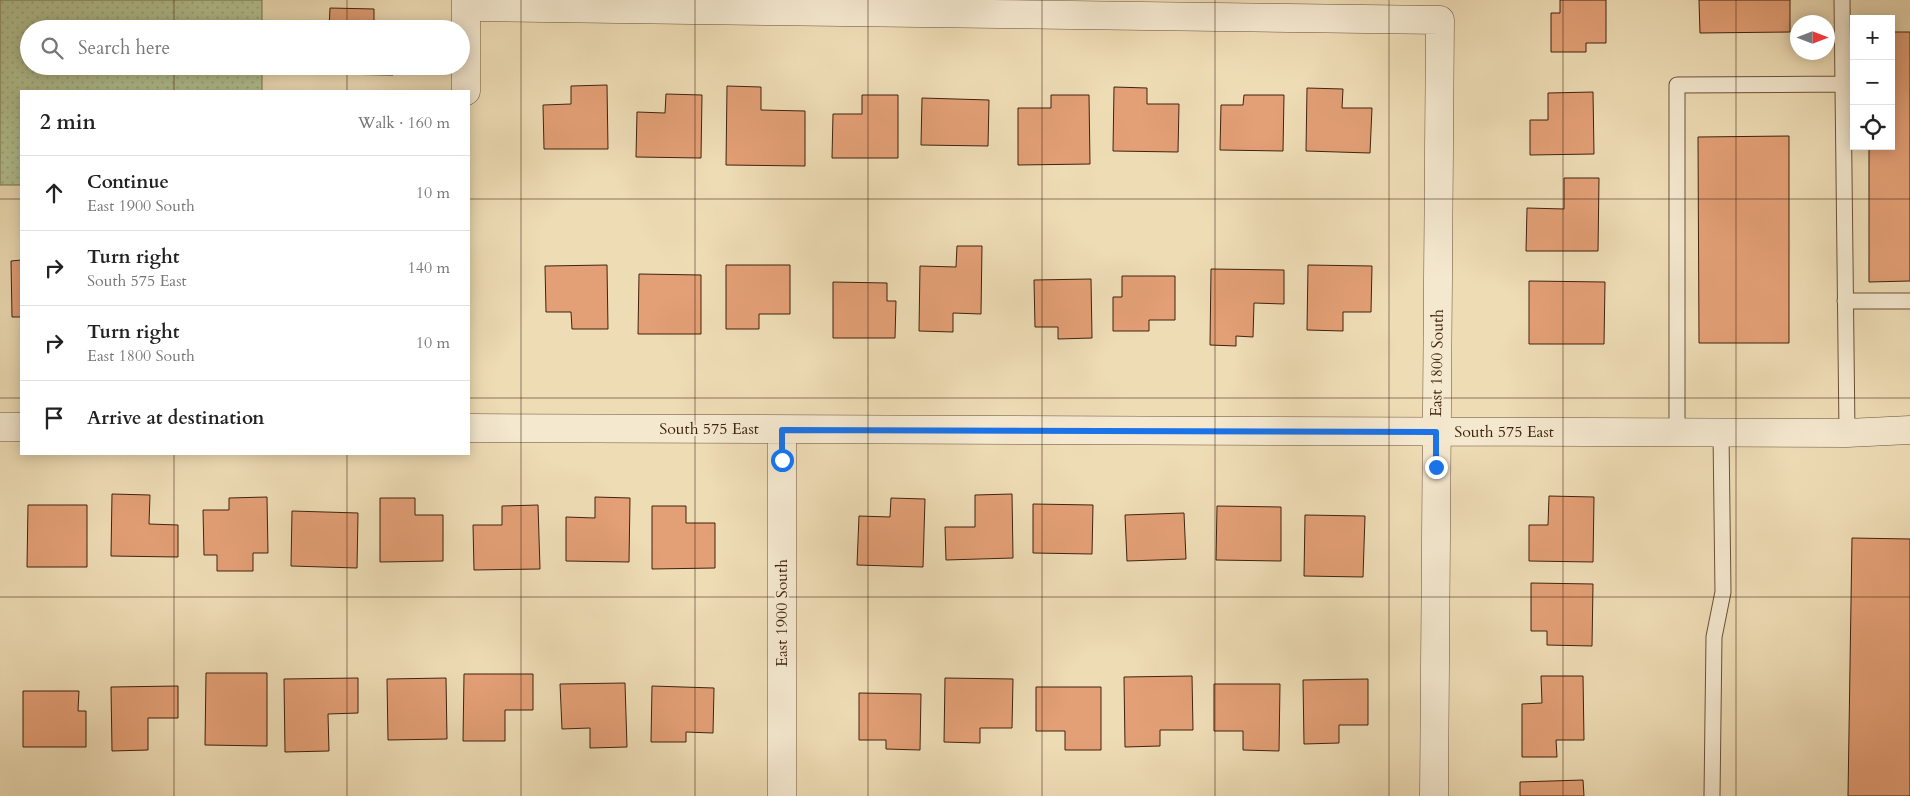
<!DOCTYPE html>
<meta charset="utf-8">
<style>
:root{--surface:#fff;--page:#f2f2f2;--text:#222;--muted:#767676;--line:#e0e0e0}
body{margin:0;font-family:Cardo,serif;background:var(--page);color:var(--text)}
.controls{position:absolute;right:15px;top:15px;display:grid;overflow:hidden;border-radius:0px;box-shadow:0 2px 12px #0003}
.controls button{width:45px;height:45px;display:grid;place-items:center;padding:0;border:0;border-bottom:1px solid var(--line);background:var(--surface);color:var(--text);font:25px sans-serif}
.compass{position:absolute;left:1790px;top:15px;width:45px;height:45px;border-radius:50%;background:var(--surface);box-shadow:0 2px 12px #0003;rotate:90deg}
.stop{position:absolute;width:15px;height:15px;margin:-11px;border:4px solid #1a73e8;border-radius:50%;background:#fff}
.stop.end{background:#1a73e8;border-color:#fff;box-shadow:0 1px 5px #0008}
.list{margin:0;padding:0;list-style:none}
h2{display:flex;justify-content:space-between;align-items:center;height:65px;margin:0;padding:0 20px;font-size:21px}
h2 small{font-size:16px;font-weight:400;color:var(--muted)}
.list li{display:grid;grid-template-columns:32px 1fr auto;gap:15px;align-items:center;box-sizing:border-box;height:75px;padding:0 20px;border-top:1px solid var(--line)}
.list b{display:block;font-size:19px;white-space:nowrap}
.list p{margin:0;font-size:16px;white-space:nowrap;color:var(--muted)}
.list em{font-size:16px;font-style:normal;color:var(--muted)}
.icon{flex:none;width:28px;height:28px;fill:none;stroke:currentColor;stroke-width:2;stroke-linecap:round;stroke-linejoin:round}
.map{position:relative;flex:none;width:1910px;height:796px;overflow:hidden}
.search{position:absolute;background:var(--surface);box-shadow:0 2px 12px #0003;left:20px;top:20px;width:450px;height:55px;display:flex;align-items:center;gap:12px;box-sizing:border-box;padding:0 18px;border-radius:28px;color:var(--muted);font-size:19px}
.panel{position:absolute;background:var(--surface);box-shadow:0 2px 12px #0003;left:20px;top:90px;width:450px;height:365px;border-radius:0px}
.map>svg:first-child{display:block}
</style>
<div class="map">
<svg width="1910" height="796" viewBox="0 0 1910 796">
<defs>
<pattern id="park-dots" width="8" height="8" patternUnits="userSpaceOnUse" patternTransform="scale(1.25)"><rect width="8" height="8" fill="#b3c292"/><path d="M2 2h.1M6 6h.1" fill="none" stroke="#9ba67d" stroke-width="1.8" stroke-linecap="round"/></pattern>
</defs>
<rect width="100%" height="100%" fill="#eedcb5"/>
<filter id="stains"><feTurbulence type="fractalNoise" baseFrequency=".004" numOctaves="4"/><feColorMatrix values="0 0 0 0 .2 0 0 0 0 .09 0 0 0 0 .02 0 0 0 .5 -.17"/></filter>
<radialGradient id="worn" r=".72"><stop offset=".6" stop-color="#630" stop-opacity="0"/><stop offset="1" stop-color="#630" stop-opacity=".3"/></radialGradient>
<path fill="url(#park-dots)" stroke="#7a7250" d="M0,0H262V29H29V66H262V91H21V185H0Z"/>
<path fill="#e39f75" stroke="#40230f" d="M1560,0H1606V43H1586V52H1551V13H1560Z
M1699,0H1790V32L1700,33Z
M330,8L374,9V29H329Z
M1891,32H1910V281L1869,282V146H1891Z
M329,66H393V75L328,74Z
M607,85L608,149H544L543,105L571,104V86Z
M727,86L761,87V110L805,111V166L726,165Z
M1114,87L1147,88V104H1179L1178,152L1113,151Z
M1307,88L1343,89L1342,108H1372L1370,153L1306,151Z
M1593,92L1594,154L1530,155V120H1548V93Z
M666,94L702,95L701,158L636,157L637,112L665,113Z
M862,95H898V158H832L833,114H862Z
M1051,95H1089L1090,164L1018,165V108H1051Z
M1244,95H1284L1283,151L1220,150L1221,105H1243Z
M922,98L989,100L988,146L921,145Z
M1789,136V343H1699L1698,137Z
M1564,178H1599L1598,251H1526L1527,208L1564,209Z
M957,246H982L981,314L953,313V332L919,331L920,266L956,267Z
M21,260V317H12L11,261Z
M607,265L608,329H572L571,312H546L545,266Z
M726,265H790V314H759V329H726Z
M1308,265L1372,266L1371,312H1343V331L1307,330Z
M1211,269L1284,270V304L1254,303L1253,337L1236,336V346L1210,345Z
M639,274L701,275V334H638Z
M1122,276H1175V320H1149V331H1113V297H1122Z
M1091,279L1092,338L1058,339V327H1035L1034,280Z
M1529,281L1605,282L1604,344H1529Z
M833,282L887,283V301H896L895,338H833Z
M112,494L150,495L149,524L178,525V557L111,556Z
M1012,494L1013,558L946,560L945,527H975V495Z
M1549,496L1594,497L1593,562L1529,561V525H1548Z
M267,497L268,553H253V571H217V555H204L203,510H229V498Z
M595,497L630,498L629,562L566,561V517L595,518Z
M380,498H415V515H443V561L380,562Z
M891,498L925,499L923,567L857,565L859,516L890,517Z
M1033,504L1093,505L1092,554L1033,553Z
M28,505H87V567H27Z
M538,505L540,569L474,570L473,525H502V506Z
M652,506H686V523H715V568L652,569Z
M1217,506L1281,507V561L1216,560Z
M292,511L358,513L357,568L291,566Z
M1184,513L1186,559L1127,561L1125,515Z
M1305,515L1365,516L1363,577L1304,576Z
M1852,538L1910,539V796H1848Z
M1531,583L1593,584L1592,646L1547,645V631H1531Z
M206,673H267V746L205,745Z
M464,674H533V710H505V741H463Z
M1192,676L1193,730H1160V746L1125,747L1124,677Z
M1541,676H1583L1584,740H1556L1557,757H1522V704L1542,703Z
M358,678V713L328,714L329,751L285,752L284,679Z
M446,678L447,739L388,740L387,679Z
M945,678L1013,679L1012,728H980V743L944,742Z
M1368,679V725H1339V743L1304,744L1303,680Z
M625,683L627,747L590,748V728L562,729L560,684Z
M1214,684H1280L1279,751L1243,750V731H1214Z
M178,686V718H148V750L112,751L111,687Z
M652,686L714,688L713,733L686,732V742H651Z
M1036,687H1101V750H1065V731H1036Z
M23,691H79L78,711H86V747H23Z
M859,693L921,694L920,750L886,749V740H859Z
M1583,780L1584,796H1520V782Z"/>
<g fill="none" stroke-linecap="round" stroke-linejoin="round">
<defs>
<path id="lane" d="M1842,0L1847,433
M1845,301H1910
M1677,433V85L1843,84
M1712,796L1714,637L1723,592L1721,433"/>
<path id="street" d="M466,7L1440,20L1434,796
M466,91V0
M0,427H21
M469,428L1847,433L1910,430
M782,796V430"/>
</defs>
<use href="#lane" stroke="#6c5138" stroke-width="17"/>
<use href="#street" stroke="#6c5138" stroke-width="29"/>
<use href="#lane" stroke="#f4e8cf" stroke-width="15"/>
<use href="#street" stroke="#f4e8cf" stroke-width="28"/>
</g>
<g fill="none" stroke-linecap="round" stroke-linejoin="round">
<path stroke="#1a73e8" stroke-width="6" d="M782,460V430L1436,432V467"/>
</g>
<path fill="none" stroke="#40230f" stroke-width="1" stroke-opacity="0.55" d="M174,0V29M347,0V29M521,0V796M695,0V796M868,0V796M1042,0V796M1215,0V796M1389,0V796M1563,0V796M1736,0V796M174,66V91M347,66V91M0,199H21M469,199H1910M0,398H21M469,398H1910M174,454V796M347,454V796M0,597H1910"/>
<g text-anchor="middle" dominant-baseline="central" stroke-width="4" stroke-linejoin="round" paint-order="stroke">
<g font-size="16" fill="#40230f" stroke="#f4e8cf">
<text transform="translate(1437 363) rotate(-89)">East 1800 South</text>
<text x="709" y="429">South 575 East</text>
<text x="1504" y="432">South 575 East</text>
<text transform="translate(782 613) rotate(-90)">East 1900 South</text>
</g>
</g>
<rect width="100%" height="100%" filter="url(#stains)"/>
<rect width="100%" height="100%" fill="url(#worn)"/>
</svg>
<div class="controls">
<button>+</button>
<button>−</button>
<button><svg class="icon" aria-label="locate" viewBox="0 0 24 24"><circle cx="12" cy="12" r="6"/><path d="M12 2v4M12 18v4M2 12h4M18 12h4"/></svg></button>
</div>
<svg class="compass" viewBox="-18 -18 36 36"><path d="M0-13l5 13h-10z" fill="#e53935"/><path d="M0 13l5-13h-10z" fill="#767676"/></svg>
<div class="stop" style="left:782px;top:460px"></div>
<div class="stop end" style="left:1436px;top:467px"></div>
<div class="search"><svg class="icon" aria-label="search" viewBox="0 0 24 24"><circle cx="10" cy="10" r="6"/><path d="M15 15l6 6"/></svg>Search here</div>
<section class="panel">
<h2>2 min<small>Walk · 160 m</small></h2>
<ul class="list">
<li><svg class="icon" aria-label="ahead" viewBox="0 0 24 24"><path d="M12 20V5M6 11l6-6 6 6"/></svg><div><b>Continue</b><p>East 1900 South</p></div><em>10 m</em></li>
<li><svg class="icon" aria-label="right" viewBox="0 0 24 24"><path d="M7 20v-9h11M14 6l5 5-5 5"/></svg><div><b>Turn right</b><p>South 575 East</p></div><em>140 m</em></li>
<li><svg class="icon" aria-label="right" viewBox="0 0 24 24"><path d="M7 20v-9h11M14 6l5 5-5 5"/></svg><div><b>Turn right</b><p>East 1800 South</p></div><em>10 m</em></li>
<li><svg class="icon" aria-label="arrive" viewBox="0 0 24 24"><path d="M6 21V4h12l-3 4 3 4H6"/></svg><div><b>Arrive at destination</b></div></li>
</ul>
</section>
</div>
